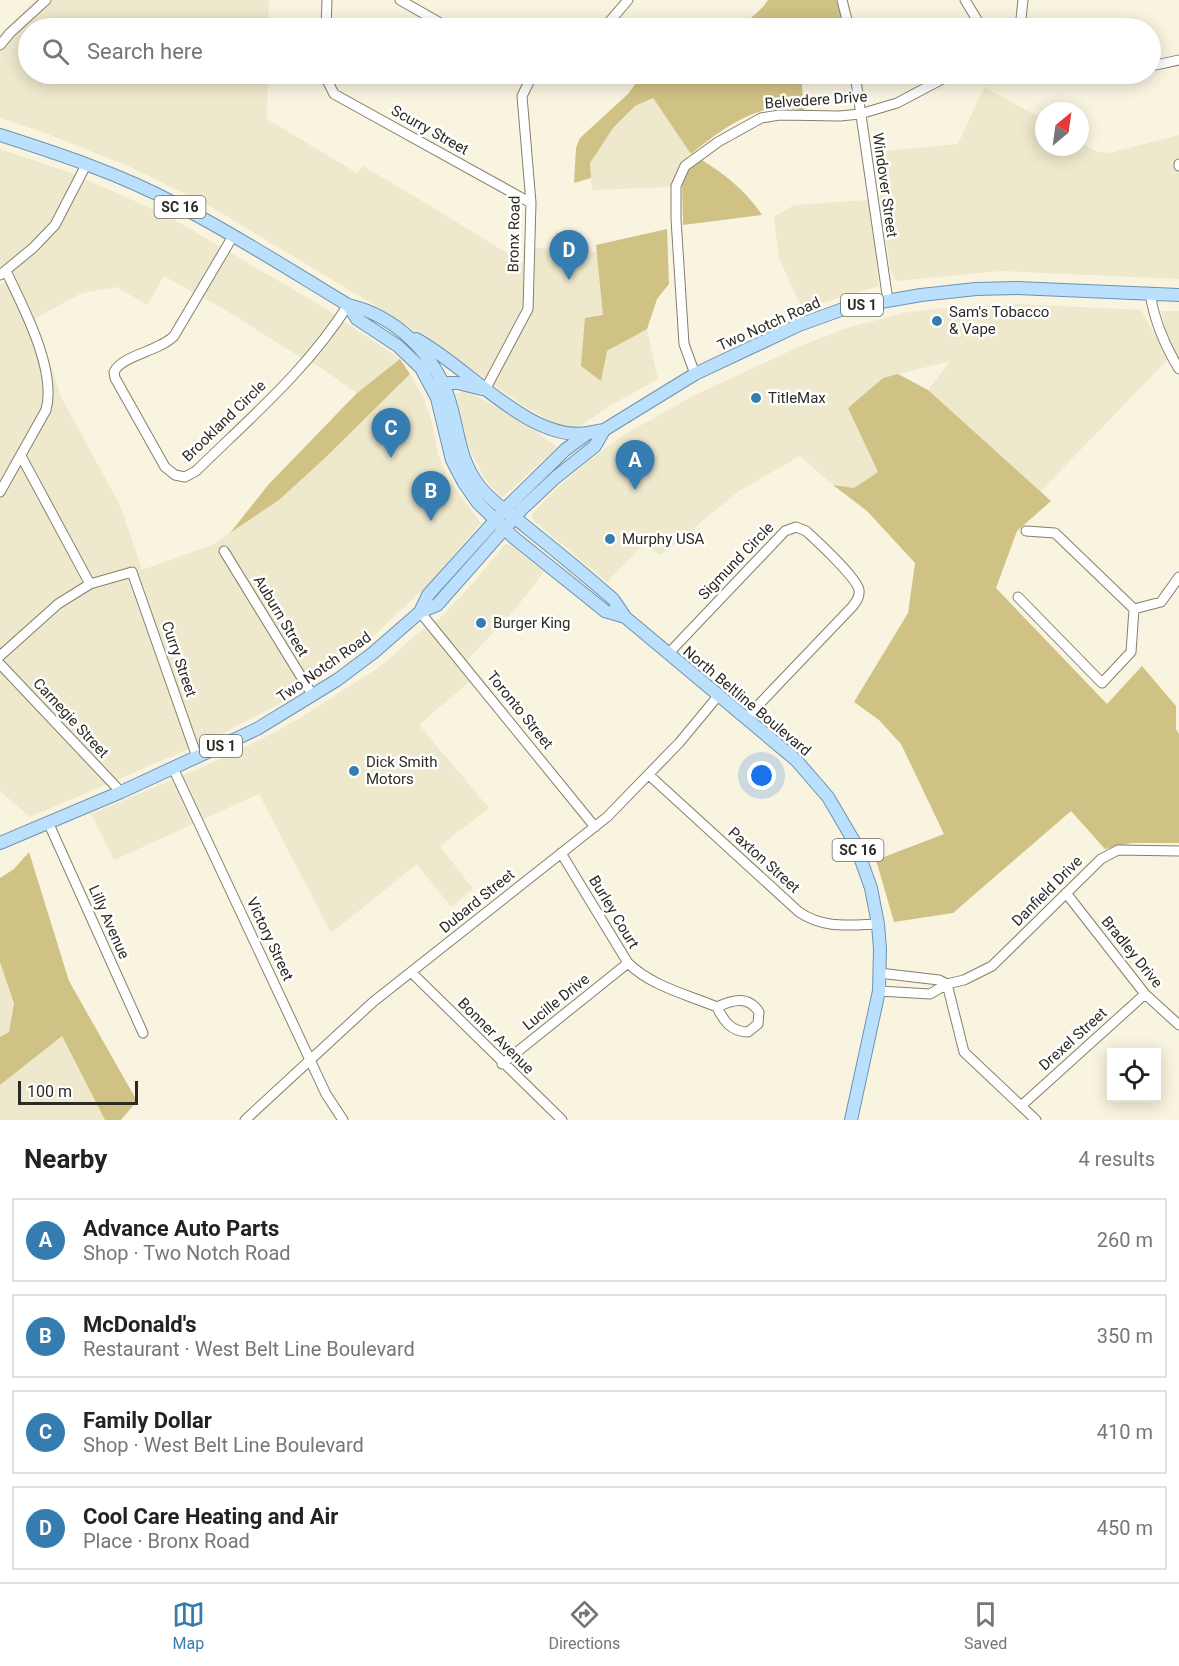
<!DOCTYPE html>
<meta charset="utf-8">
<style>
:root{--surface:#fff;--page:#f6f6f6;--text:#222;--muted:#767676;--line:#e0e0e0;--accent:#357db1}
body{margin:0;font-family:Roboto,sans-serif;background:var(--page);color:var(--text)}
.controls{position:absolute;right:18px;bottom:18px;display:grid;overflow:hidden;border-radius:0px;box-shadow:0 3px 15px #0003}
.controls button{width:54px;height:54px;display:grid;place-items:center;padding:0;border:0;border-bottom:2px solid var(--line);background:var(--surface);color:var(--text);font:30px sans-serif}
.compass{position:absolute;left:1035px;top:102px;width:54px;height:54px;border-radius:50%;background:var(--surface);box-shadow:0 3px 15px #0003;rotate:29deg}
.scale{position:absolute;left:18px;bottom:15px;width:120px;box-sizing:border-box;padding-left:6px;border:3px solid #2c2b23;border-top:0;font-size:16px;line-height:21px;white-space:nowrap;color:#2c2b23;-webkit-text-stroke:4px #fff;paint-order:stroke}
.you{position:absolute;left:762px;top:776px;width:21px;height:21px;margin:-15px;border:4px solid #fff;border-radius:50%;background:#1a73e8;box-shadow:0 0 0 9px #1a73e833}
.badge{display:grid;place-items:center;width:39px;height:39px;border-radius:50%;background:var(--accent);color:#fff;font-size:20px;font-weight:700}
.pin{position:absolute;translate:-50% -50px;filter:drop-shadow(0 2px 3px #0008)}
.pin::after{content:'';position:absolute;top:32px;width:21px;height:18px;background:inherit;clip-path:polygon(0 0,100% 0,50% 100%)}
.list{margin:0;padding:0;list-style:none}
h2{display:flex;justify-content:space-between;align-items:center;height:78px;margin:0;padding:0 24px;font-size:26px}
h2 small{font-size:20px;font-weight:400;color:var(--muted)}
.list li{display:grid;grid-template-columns:39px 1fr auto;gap:18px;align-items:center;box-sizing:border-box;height:84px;margin:0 12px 12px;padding:0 12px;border:2px solid var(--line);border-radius:0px}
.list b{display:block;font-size:22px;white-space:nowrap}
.list p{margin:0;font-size:20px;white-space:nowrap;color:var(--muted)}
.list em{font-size:20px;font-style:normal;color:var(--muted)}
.icon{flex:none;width:33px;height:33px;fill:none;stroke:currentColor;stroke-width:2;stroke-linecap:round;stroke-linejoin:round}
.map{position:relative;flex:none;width:1179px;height:1120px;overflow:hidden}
.search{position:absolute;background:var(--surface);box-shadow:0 3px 15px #0003;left:18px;right:18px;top:18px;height:66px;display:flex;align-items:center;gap:15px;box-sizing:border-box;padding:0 21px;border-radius:33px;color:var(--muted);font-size:22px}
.sheet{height:462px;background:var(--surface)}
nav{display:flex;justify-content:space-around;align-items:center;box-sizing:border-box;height:84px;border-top:2px solid var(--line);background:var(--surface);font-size:16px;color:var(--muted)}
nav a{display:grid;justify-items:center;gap:3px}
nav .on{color:var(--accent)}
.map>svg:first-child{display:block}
</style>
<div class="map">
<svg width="1179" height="1120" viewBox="0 0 1179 1120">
<rect width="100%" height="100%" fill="#f9f4df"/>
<path fill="#eee8cc" d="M36,0H269L268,28H28V74H268L267,119L357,173L363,166L434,208L523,263L524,243L537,248L597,252L607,351L647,329L658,379L608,407L576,429L565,430L524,406L392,316L208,205L130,167L45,133L0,118V34Z
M984,87L1044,120V147H1080V142L1097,152L1110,153L1179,135V279L1001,271L896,281L890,268L874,152L958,144Z
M653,98L691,154L683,161L671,187L592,190L590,163L599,147L613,128L635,106Z
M0,149L74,174L168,216L323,307L400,359L357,393L315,364L300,357L227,311L164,276L147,305L117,287L82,293L36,318L61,397L120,505L142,570L212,545L279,500L325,458L410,374L424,398L432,423L438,454L448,479L481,523L431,582L368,641L322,677L293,697L210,740L30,817L0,791V285L13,275L6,264L0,267Z
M869,200L879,286L802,309L779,258L774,217L794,205Z
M1019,304L1141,310L1168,359L1040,492L928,390L950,361L883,378L848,408L878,472L854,488L833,485L800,456L739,491L661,555L643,545L607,582L533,520L532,514L555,490L586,463L622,436L695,395L805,344L850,327L904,313L942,308Z
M1161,311H1179V359L1168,339Z
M465,390L520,419L557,447L502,498L486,481L467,444L456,394Z
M505,544L511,545L544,572L516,608L468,659L469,682L419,725L489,808L440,846L473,889L451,907L417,864L331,933L259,794L114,860L91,814L207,765L260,740L300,718L381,666L418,633L440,618L474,582Z
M0,962L20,1026L0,1037Z
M62,1036L105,1120H0V1085Z"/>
<path fill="#d0c285" d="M768,0H836L842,16L844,28H740L763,7Z
M643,74H801L804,111C794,109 783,105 772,108C742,114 714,135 691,154L653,98L635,106L613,128L590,163L591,178L574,183L576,148L580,138L628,94Z
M702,160C726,175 746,191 762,215L683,225L682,181L694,162Z
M667,229L669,284L657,299L647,329L607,351L601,381L581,366L585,318L603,315L596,245Z
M400,359L410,374L325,458L279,500L230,533L268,485L357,393Z
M898,374L928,390L1051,501L1017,531L996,588L1107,704L1142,666L1176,706V729L1179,734V843H1132L1105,849L1071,811L953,913L894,922L876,860L944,834L901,744L879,720L854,702L908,613L915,563L867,511L833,485L854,488L878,472L848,408L883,378Z
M29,852L69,981L137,1101L121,1120H105L62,1036L0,1085V1037L9,1032L14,1004L0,962V878L14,869Z"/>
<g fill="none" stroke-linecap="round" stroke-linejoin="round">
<defs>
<path id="minor" d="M400,0L449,28
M842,0L849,28
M965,0L982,28
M326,28L327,0
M604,28L628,0
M1020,28L1023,0
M0,45L10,33L46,0
M1150,63L1156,65L1179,60
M324,74L334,94L531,203
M855,74L888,301
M1179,164V166
M233,236L174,336C158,352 122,355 114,372L115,378L165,467L175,475L185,477L196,471C249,419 308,369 348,305
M0,275L33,248L55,225L86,165
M1150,293C1154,320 1165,346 1179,369
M695,374L684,344L676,219V186L685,166L718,142L761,118L779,115L840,116L860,114L897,103L952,74
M485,390L528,309L531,203L522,96L532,76L536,74
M21,456L90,584
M0,492L46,410C57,370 23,307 6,271
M224,551L313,696
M1018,597L1102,683L1131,652L1134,609L1055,533L1026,531
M1134,609L1161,602L1179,577
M420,612L595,827
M668,654L785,531L796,527L806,531C817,541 857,578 859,590C860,597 856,602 852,607L746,718
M0,656L58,604L90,584L132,572L197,757
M0,664L121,792
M173,768L326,1094L343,1120
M649,775L799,912C824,929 849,925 878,924
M48,822L143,1033
M561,853L628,963C651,986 688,995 717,1007C732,1000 748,995 759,1012L758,1024L748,1032C731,1032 723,1020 717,1007
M1066,893L1145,994L1179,1025
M411,972L562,1120
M879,973L939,980L947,984
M947,984L964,1052L1036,1120
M879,991L930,994L947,984L964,980L992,966L1101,859L1118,850L1179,851
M502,1064L628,963
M1021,1106L1145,994
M245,1120L373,1002L607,817L679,743L718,696"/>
<path id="major" d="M0,135C59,154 120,174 174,203C234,234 290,270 348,305C397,316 438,357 451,406C459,435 460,462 480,487C493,503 509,513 525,526C555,550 584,574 613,599L625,617L796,760L828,797L855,843L871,888L878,924L880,949L879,991L851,1120
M348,305L357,319L398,346L421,368L437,398L452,460L464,483L478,503L513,537L605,611L625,617
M416,339C466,365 530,443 588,433
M437,383H458L482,389
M420,612L428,595L510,504L565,450L588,433L604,430L695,374L799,325L846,308L921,295L976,289L1017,288L1179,295
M0,843L121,792L257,729L337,680L373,653L420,612L437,605L522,509L555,478L595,446L604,430"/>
</defs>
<use href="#minor" stroke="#84806d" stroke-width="11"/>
<use href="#major" stroke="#6c93b1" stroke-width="14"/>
<use href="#minor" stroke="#fff" stroke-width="9"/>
<use href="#major" stroke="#bbe0fe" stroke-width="12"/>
</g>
<g fill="#357db1" stroke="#fff" stroke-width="2">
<circle cx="937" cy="321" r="6"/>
<circle cx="756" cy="398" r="6"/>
<circle cx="610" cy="539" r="6"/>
<circle cx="481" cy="623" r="6"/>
<circle cx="354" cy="771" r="6"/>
</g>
<g text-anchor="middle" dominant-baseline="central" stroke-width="5" stroke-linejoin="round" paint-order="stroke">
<g fill="#fff" stroke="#6b6b65" stroke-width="1.5">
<rect x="154.5" y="196" width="51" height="22" rx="4.5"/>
<rect x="841" y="294" width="42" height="22" rx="4.5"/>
<rect x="200" y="735" width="42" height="22" rx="4.5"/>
<rect x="832.5" y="839" width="51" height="22" rx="4.5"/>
</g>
<g font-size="14" font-weight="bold" fill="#2c2b23">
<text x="180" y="207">SC 16</text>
<text x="862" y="305">US 1</text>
<text x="221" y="746">US 1</text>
<text x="858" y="850">SC 16</text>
</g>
<g font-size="15" fill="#2c2b23" stroke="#fff">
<text transform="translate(816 100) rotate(-4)">Belvedere Drive</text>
<text transform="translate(430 130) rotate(29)">Scurry Street</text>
<text transform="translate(885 185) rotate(82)">Windover Street</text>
<text transform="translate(514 234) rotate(-89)">Bronx Road</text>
<text transform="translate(769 324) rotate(-24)">Two Notch Road</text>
<text transform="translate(224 421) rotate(-44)">Brookland Circle</text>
<text transform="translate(736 561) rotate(-46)">Sigmund Circle</text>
<text transform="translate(281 616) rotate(59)">Auburn Street</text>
<text transform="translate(179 659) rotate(71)">Curry Street</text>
<text transform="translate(324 667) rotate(-35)">Two Notch Road</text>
<text transform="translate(747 701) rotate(40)">North Beltline Boulevard</text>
<text transform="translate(520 710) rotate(51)">Toronto Street</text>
<text transform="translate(71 718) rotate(47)">Carnegie Street</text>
<text transform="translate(764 860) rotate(42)">Paxton Street</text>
<text transform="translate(1047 891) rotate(-45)">Danfield Drive</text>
<text transform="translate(477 901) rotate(-39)">Dubard Street</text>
<text transform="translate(614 912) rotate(59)">Burley Court</text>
<text transform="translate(109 922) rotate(66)">Lilly Avenue</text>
<text transform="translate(270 939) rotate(65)">Victory Street</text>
<text transform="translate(1132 952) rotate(51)">Bradley Drive</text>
<text transform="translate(556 1002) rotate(-39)">Lucille Drive</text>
<text transform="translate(496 1036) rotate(45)">Bonner Avenue</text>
<text transform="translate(1073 1039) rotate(-42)">Drexel Street</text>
</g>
<g font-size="15" fill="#2c2b23" stroke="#fff" text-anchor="start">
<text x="949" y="312">Sam's Tobacco<tspan x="949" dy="17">&amp; Vape</tspan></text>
<text x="768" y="398">TitleMax</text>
<text x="622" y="539">Murphy USA</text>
<text x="493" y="623">Burger King</text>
<text x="366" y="762">Dick Smith<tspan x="366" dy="17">Motors</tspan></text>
</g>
</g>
</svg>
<div class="controls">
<button><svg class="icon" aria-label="locate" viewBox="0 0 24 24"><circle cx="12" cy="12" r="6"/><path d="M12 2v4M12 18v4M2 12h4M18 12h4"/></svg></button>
</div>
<svg class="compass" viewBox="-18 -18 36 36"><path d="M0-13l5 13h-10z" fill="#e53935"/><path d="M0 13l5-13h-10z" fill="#767676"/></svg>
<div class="scale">100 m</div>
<div class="you"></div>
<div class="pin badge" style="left:635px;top:490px">A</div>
<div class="pin badge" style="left:431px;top:521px">B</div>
<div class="pin badge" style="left:391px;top:458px">C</div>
<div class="pin badge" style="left:569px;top:280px">D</div>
<div class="search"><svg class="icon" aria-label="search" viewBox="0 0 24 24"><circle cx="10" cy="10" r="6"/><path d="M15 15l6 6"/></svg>Search here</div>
</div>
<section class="sheet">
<h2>Nearby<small>4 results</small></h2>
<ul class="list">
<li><span class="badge">A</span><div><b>Advance Auto Parts</b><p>Shop · Two Notch Road</p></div><em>260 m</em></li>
<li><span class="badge">B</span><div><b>McDonald's</b><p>Restaurant · West Belt Line Boulevard</p></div><em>350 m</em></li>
<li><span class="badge">C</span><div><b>Family Dollar</b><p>Shop · West Belt Line Boulevard</p></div><em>410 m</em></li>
<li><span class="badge">D</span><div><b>Cool Care Heating and Air</b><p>Place · Bronx Road</p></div><em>450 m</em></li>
</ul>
</section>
<nav>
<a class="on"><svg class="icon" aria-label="map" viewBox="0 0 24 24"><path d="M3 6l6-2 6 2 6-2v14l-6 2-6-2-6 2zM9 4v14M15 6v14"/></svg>Map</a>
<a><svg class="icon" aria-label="directions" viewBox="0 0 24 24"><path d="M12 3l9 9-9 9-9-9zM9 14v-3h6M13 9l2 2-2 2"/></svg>Directions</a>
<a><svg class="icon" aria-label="saved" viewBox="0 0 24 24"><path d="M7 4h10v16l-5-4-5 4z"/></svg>Saved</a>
</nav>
